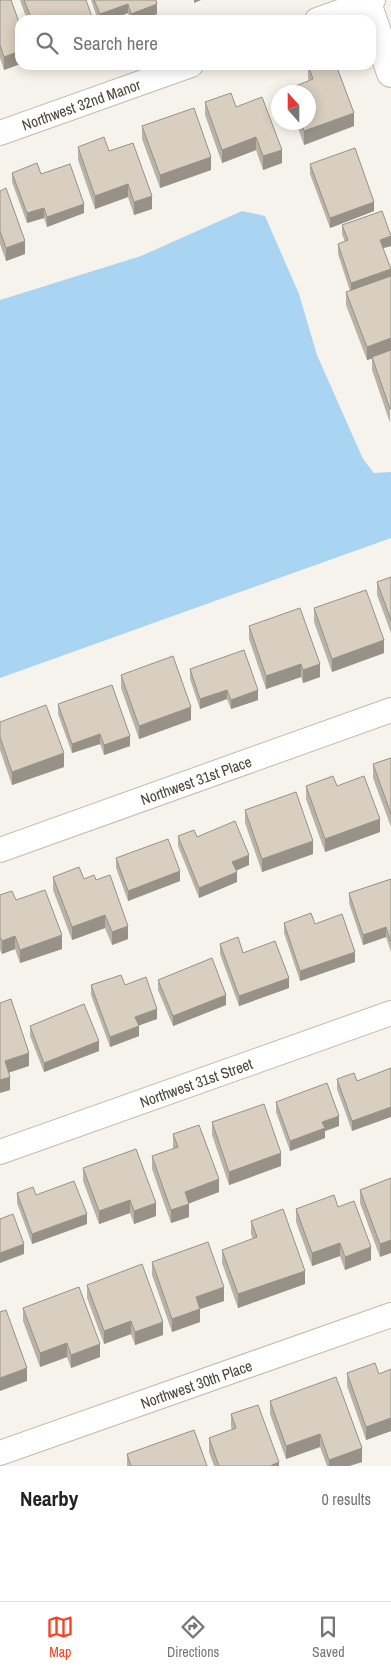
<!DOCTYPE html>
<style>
:root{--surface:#fff;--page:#f6f6f6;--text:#222;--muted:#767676;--line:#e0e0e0;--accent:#fc3f1d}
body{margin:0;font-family:"Archivo Narrow",sans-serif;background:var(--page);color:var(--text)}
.compass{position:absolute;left:271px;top:85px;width:45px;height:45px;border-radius:50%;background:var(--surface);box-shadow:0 2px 12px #0003;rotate:339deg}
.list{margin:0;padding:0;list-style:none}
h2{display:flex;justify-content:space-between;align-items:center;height:65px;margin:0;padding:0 20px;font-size:21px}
h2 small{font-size:16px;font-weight:400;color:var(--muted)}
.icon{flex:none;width:28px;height:28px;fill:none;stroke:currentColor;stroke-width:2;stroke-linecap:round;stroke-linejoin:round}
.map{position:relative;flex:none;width:391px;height:1466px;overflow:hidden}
.search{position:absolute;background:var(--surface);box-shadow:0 2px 12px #0003;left:15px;right:15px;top:15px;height:55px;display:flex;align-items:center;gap:12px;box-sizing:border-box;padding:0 18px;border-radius:15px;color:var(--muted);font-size:19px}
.sheet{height:135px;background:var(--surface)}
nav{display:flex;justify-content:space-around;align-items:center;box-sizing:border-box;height:70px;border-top:1px solid var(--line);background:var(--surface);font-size:14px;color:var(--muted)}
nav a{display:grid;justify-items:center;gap:2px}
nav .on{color:var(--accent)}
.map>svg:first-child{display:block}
</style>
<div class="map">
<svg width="391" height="1466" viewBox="0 0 391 1466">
<rect width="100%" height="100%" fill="#f6f3ec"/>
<path fill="#a9d4f2" d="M242,211L265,216L299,294L317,355L363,459L374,473L391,472V538L0,678V300L141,256Z"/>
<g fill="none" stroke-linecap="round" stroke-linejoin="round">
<defs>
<g id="minor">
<path d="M317,20L373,0"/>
<path id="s1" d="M0,133L191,65"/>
<path id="s2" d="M0,850L391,710"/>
<path id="s3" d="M0,1152L391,1013"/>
<path id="s4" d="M0,1453L391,1315"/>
</g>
<path id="tertiary" d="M366,0L391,73"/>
</defs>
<use href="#minor" stroke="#c2bbae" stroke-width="26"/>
<use href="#tertiary" stroke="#c2bbae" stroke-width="30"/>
<use href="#minor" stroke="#fff" stroke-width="24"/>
<use href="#tertiary" stroke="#fff" stroke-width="28"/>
</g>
<path fill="#bab2a6" d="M0,0L20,25V64L4,70L0,58Z
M20,0H86L93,20H27Z
M91,0H156L157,14L141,20H130L128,13L110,20H98Z
M308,65L354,126L304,145L296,122H308V92H288V89L309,81L308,78Z
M205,102L236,107L282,163L263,170L256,150L222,163L205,115Z
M142,126L211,170L160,188L142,139Z
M78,147L109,151L152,209L134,215L128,197L95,209L78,160Z
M310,164L374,211L330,228L310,174Z
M12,173L41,174L84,213L47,227L44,218L27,223L12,182Z
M0,191L25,254L6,261L0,244Z
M342,225L391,246L383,248L391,269L390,423L372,370V359L367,360L346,305V292L350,291L338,254V244L345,242L342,234Z
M391,577V633L377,595V582Z
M314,608L384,653L332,672L314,622Z
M249,626L320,677L303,683L301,677L266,689L249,639Z
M190,669L258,700L231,709L227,699L200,709L190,679Z
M121,675L191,720L139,739L121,688Z
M58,704L130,746L104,755L100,744L72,753L58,714Z
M0,722L64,767L12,785L0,750Z
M391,758V827L373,778V764Z
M306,786H337L380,832L325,852L306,799Z
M245,810L313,854L262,872L245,823Z
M178,836L197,837L249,865L236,871L237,882L199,898L178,846Z
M116,858L180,881L128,901L116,868Z
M53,877L96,880L128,939L112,945L105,928L72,940L53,890Z
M391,879V952L386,937L363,945L349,903V893Z
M0,895L16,900L62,949L20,963L15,949L2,954L0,950Z
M284,923L315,924L355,962L300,981L284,933Z
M220,944L243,953L289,988L239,1006L220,954Z
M158,980L226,1005L173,1026L158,990Z
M91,985H125L157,1019L138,1025L139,1036L110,1047L91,995Z
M30,1026L99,1051L44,1072L30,1036Z
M337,1079L357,1081L352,1131L337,1089Z
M276,1102L339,1126L325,1131V1138L290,1151L276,1112Z
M212,1122L281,1166L229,1185L212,1135Z
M173,1134L219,1192L189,1203V1217L171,1223L152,1169V1156L173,1149Z
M83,1168L156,1216L134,1224L130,1213L99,1224L83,1181Z
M391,1178L380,1257L360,1203V1190Z
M17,1193L36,1195L87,1224L32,1244L17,1203Z
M338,1207L371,1260L345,1270L340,1256L312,1266L296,1222V1209Z
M251,1221L305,1284L238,1308L222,1263V1250L253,1239L251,1234Z
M152,1262L224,1301L200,1309V1322L172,1332L152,1275Z
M87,1285L163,1335L135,1345L131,1334L104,1344L87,1298Z
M23,1308L100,1357L71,1368L67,1357L40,1367L23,1321Z
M391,1369V1431L366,1440L347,1386V1373L379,1374Z
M270,1401L362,1462L349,1466H327L320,1447L286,1459L270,1414Z
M231,1414L279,1466H214L209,1452V1438L232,1430L231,1427Z
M127,1454L207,1466H127Z"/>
<path fill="#979187" d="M194,0H201L194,3Z
M128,4V13L110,20H100V14Z
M157,4V14L141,20H131V14Z
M20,51V64L4,70V57Z
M354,113V126L304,145V131Z
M256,137V150L222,163V150Z
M282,150V163L263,170V156Z
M211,157V170L160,188V175Z
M128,184V197L95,209V196Z
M152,196V209L134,215V202Z
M374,202V211L330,228V218Z
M84,204V213L47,227V217Z
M44,208V218L27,223V213Z
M391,236V246L380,249V240Z
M25,241V254L6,261V248Z
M391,269V279L351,293V283Z
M391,338V352L367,360V347Z
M384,640V653L332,672V659Z
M301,664V677L266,689V676Z
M320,664V677L303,683V670Z
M227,690V699L200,709V699Z
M258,690V700L231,709V700Z
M191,707V720L139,739V726Z
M100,734V744L72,753V744Z
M130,736V746L104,755V745Z
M64,753V767L12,785V772Z
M380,819V832L325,852V839Z
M313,841V854L262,872V859Z
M249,855V865L232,872V862Z
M180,871V881L128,901V891Z
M237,872V882L199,898V888Z
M105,915V928L72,940V927Z
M128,926V939L112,945V932Z
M386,927V937L363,945V935Z
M62,935V949L20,963V950Z
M15,936V949L2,954V941Z
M355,952V962L300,981V971Z
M289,978V988L239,1006V996Z
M226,995V1005L173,1026V1016Z
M157,1009V1019L135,1027V1017Z
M139,1026V1036L110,1047V1037Z
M99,1041V1051L44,1072V1063Z
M29,1053V1066L5,1074V1061Z
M10,1077V1090L0,1093V1080Z
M391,1107V1117L352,1131V1121Z
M339,1116V1126L325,1131V1138L290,1151V1141L322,1122Z
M281,1153V1166L229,1185V1172Z
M219,1179V1192L185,1205V1192Z
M130,1200V1213L99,1224V1211Z
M156,1203V1216L134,1224V1211Z
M189,1204V1217L171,1223V1210Z
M87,1214V1224L32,1244V1234Z
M391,1240V1253L380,1257V1244Z
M340,1243V1256L312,1266V1253Z
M24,1244V1254L0,1263V1253Z
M371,1247V1260L345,1270V1257Z
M305,1271V1284L238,1308V1294Z
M224,1287V1301L200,1309V1322L172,1332V1319L196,1297Z
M131,1321V1334L104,1344V1331Z
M163,1322V1335L135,1345V1332Z
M67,1343V1357L40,1367V1353Z
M100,1344V1357L71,1368V1355Z
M27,1368V1381L0,1391V1378Z
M391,1418V1431L366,1440V1427Z
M320,1434V1447L286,1459V1446Z
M362,1448V1462L349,1466H329V1460Z
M279,1462V1466H270Z"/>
<path fill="#d8cfc1" stroke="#979187" d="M0,0H11L20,25V51L4,57L0,45Z
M24,0H86L93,20H32Z
M94,0H156L157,4L131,14L128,4L100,14Z
M308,65H336L354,113L304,131L301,122H308V92H290L288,89L313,79Z
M231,93L236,107L262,97L282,150L263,156L256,137L222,150L205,102Z
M194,108L211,157L160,175L142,126Z
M104,137L109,151L133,143L152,196L134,202L128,184L95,196L78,147Z
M355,148L374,202L330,218L310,164Z
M37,163L41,174L70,164L84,204L47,217L44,208L27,213L12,173Z
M6,188L25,241L6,248L0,231V191Z
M382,211L391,236L380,240L391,269L351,283L338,244L348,240L342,225Z
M391,276V338L367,347L346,292Z
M391,350V409H390L372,357Z
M391,577V620L377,582Z
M366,590L384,640L332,659L314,608Z
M300,608L320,664L303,670L301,664L266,676L249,626Z
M244,650L258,690L231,700L227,690L200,699L190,669Z
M173,656L191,707L139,726L121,675Z
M112,685L130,736L104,745L100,734L72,744L58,704Z
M46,705L64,753L12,772L0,737V722Z
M391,758V814L373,764Z
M333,776L337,786L364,776L380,819L325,839L306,786Z
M296,792L313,841L262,859L245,810Z
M235,821L249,855L232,862L237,872L199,888L178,836L194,830L197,837Z
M168,839L180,871L128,891L116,858Z
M79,867L84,879L94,875L96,880L110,875L128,926L112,932L105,915L72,927L53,877Z
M391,879V942L386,927L363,935L349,893Z
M45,890L62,935L20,950L15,936L2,941L0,937V895L12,891L16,900Z
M311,913L315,924L342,914L355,952L300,971L284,923Z
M238,937L243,953L275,941L289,978L239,996L220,944Z
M212,958L226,995L173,1016L158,980Z
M121,975L125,985L146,977L157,1009L135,1017L139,1026L110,1037L91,985Z
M11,999L29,1053L5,1061L10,1077L0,1080V1003Z
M84,1004L99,1041L44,1063L30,1026Z
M391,1068V1107L352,1121L337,1079L354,1073L357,1081Z
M327,1083L339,1116L322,1122L325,1128L290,1141L276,1102Z
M264,1104L281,1153L229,1172L212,1122Z
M199,1125L219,1179L185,1192L189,1204L171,1210L152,1156L178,1147L173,1134Z
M136,1149L156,1203L134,1211L130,1200L99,1211L83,1168Z
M391,1178V1240L380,1244L360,1190Z
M74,1181L87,1214L32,1234L17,1193L33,1187L36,1195Z
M334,1195L338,1207L354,1201L371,1247L345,1257L340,1243L312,1253L296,1209Z
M283,1209L305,1271L238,1294L222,1250L257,1237L251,1221Z
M13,1214L24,1244L0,1253V1219Z
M208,1242L224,1287L196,1297L200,1309L172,1319L152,1262Z
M142,1264L163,1322L135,1332L131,1321L104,1331L87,1285Z
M79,1287L100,1344L71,1355L67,1343L40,1353L23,1308Z
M6,1310L27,1368L0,1378V1312Z
M375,1363L379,1374L391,1369V1418L366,1427L347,1373Z
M336,1377L362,1448L329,1460L320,1434L286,1446L270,1401Z
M258,1405L279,1462L270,1466H219L209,1438L236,1428L231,1414Z
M194,1430L207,1466H131L127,1454Z"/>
<g text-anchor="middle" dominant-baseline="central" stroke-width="5" stroke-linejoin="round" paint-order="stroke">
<g font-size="15" fill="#4b4439" stroke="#fff">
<text stroke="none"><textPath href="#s1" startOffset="86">Northwest 32nd Manor</textPath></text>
<text stroke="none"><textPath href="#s2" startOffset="208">Northwest 31st Place</textPath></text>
<text stroke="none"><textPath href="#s3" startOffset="208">Northwest 31st Street</textPath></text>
<text stroke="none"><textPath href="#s4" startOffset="208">Northwest 30th Place</textPath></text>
</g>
</g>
</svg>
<svg class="compass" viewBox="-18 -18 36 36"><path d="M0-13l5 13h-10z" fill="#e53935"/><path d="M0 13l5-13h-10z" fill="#767676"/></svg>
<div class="search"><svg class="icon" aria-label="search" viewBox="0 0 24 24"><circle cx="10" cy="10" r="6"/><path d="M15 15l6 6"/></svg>Search here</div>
</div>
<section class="sheet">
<h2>Nearby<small>0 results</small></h2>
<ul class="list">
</ul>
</section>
<nav>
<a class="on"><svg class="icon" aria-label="map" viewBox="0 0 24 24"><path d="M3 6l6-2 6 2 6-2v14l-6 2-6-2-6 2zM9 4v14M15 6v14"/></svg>Map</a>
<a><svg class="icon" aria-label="directions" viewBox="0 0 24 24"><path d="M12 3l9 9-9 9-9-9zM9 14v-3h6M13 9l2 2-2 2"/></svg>Directions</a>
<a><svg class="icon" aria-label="saved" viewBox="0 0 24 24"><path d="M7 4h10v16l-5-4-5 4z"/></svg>Saved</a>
</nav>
